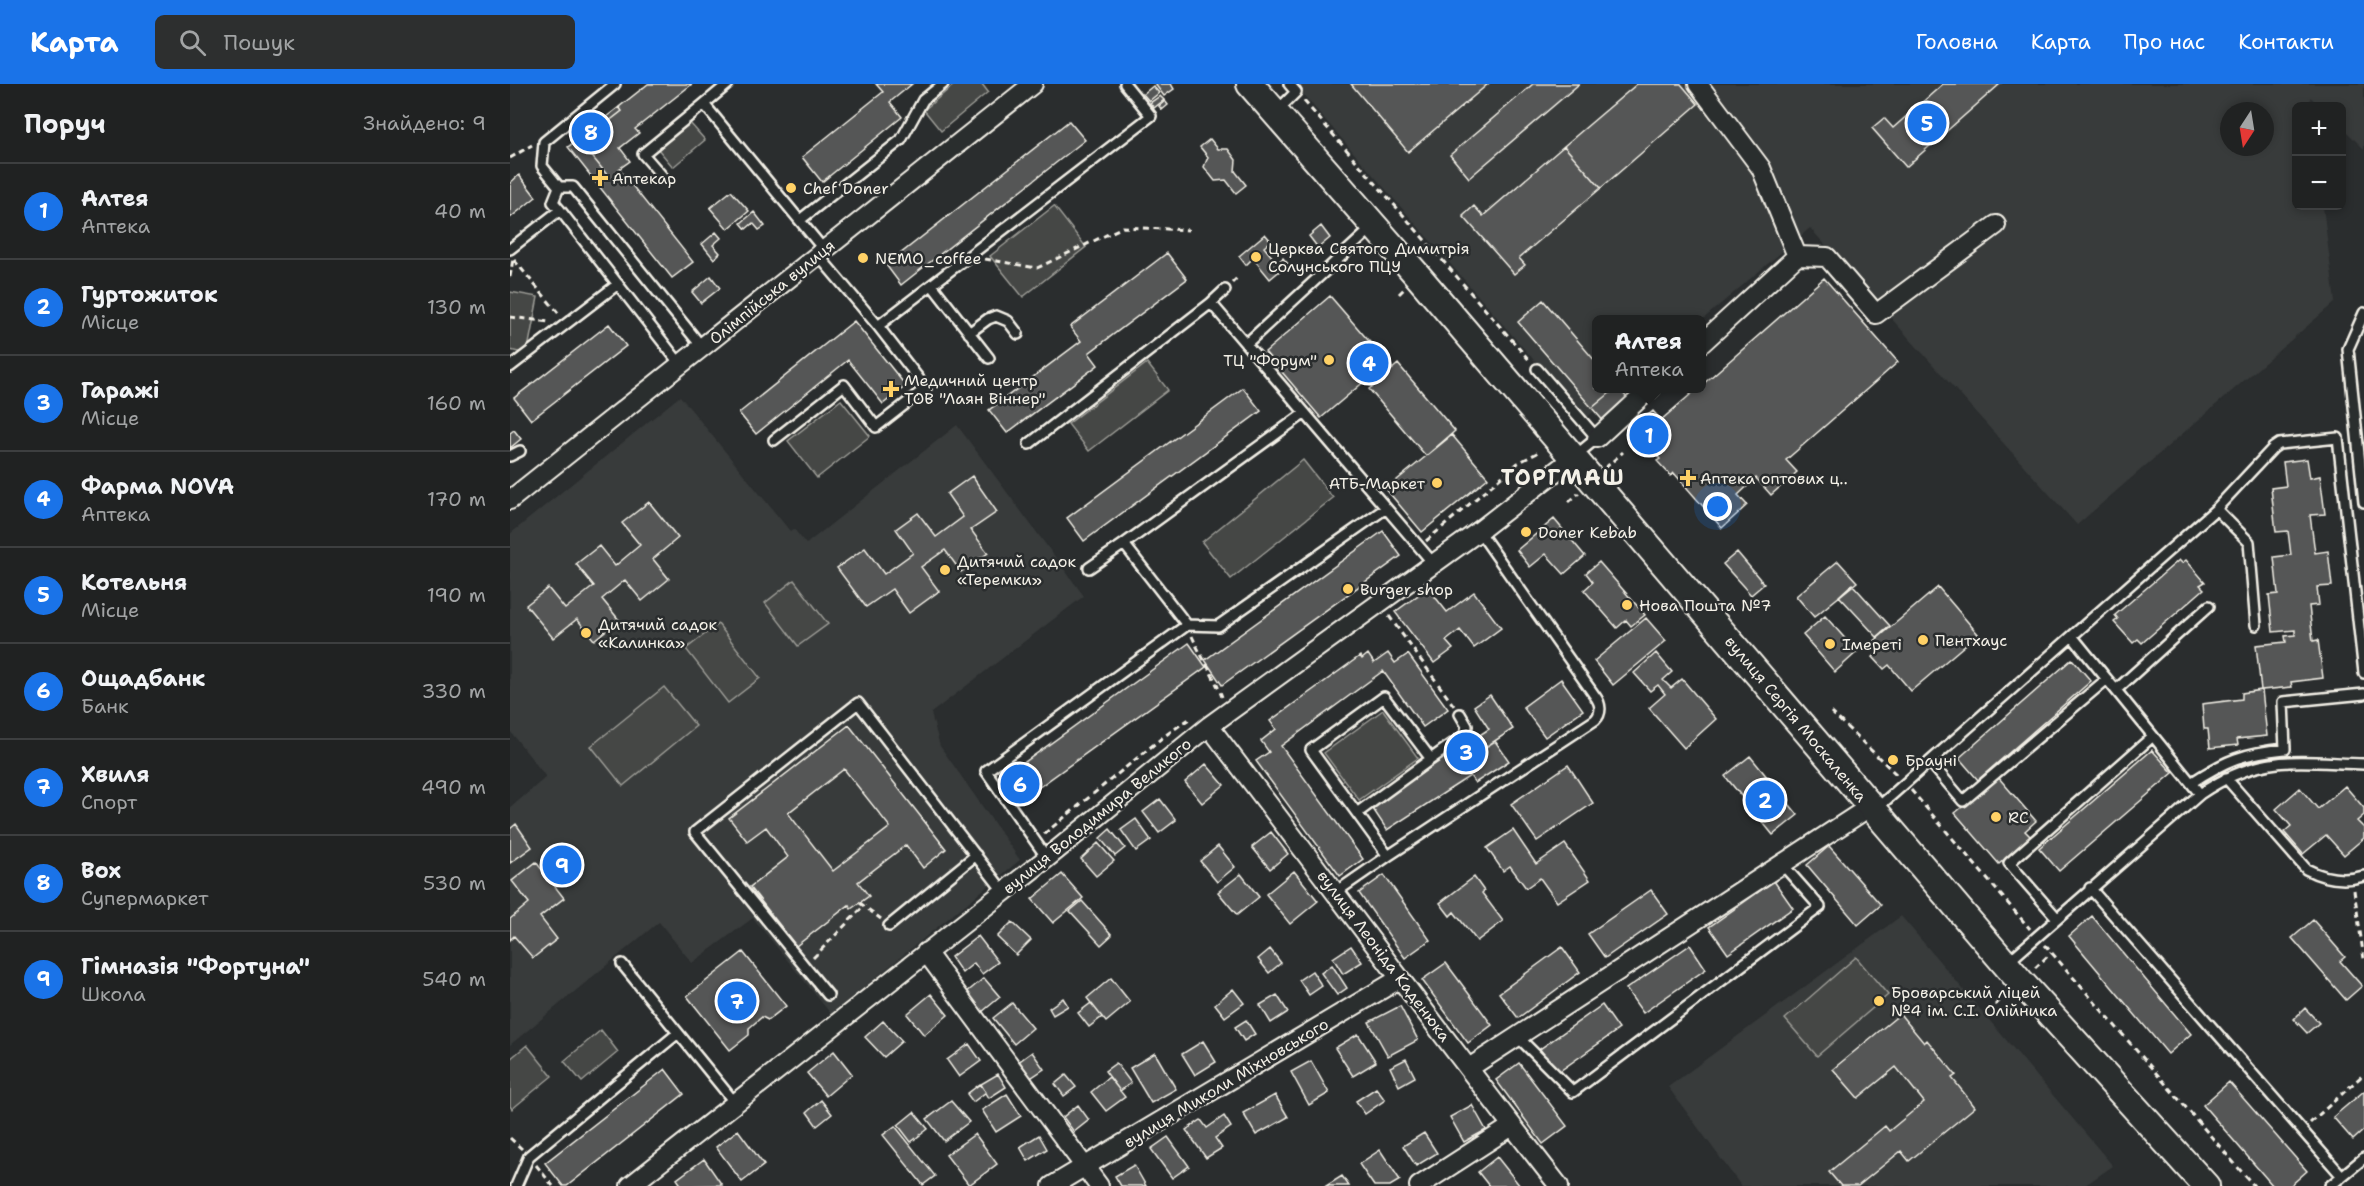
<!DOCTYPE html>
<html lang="uk">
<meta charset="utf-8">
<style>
:root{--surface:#202222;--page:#2d2f2f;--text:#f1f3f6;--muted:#a2a4a5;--line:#3d3f40;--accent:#1a73e8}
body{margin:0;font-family:"Shantell Sans",sans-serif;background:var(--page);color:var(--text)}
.controls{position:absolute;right:18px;top:18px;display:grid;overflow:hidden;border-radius:9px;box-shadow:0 3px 9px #0003}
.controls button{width:54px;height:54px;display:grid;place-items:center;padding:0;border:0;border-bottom:2px solid var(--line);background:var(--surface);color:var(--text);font:30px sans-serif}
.compass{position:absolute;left:1710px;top:18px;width:54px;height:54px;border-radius:50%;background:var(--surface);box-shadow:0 3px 9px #0003;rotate:192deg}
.you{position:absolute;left:1208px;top:423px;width:21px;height:21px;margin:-15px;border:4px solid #fff;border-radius:50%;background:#1a73e8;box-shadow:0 0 0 9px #1a73e833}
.badge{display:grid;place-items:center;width:39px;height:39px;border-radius:50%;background:var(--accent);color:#fff;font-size:20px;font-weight:700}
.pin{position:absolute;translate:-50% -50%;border:3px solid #fff;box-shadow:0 2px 6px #0006}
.popup{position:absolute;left:1082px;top:231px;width:114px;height:78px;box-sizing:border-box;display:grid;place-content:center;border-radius:9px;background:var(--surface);filter:drop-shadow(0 2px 4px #0005);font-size:20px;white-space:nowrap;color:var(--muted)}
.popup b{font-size:22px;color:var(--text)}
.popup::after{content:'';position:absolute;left:50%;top:100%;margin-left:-12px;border:12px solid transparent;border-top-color:var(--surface)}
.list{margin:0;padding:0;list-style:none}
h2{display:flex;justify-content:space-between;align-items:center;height:78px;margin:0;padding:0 24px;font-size:26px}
h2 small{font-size:20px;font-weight:400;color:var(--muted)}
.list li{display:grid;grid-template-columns:39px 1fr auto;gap:18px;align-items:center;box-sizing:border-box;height:96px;padding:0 24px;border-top:2px solid var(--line)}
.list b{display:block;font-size:22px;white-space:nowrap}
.list p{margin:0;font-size:20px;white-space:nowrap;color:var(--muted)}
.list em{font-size:20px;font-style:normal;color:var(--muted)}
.icon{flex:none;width:33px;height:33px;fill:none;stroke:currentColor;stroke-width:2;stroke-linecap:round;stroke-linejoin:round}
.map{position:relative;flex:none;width:1854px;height:1102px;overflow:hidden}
header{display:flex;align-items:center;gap:36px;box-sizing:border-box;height:84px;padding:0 30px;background:var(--accent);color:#fff}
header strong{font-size:28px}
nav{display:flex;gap:33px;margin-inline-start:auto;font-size:21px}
.search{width:420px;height:54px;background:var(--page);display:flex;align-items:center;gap:15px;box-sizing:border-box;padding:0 21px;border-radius:9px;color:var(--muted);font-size:22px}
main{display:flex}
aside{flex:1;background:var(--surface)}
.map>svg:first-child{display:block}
</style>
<header>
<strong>Карта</strong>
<div class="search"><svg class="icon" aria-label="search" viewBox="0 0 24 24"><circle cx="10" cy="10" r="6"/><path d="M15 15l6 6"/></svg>Пошук</div>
<nav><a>Головна</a><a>Карта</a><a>Про нас</a><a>Контакти</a></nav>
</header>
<main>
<aside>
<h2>Поруч<small>Знайдено: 9</small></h2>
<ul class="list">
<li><span class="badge">1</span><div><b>Алтея</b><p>Аптека</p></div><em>40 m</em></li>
<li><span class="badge">2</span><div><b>Гуртожиток</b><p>Місце</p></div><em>130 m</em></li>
<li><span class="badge">3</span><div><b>Гаражі</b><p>Місце</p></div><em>160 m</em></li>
<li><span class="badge">4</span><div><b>Фарма NOVA</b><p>Аптека</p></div><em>170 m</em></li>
<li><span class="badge">5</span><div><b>Котельня</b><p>Місце</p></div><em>190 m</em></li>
<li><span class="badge">6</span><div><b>Ощадбанк</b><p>Банк</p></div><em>330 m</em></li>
<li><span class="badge">7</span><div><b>Хвиля</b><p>Спорт</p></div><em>490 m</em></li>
<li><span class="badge">8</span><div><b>Box</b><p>Супермаркет</p></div><em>530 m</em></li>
<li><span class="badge">9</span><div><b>Гімназія &quot;Фортуна&quot;</b><p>Школа</p></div><em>540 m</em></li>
</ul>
</aside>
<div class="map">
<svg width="1854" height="1102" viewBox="0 0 1854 1102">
<rect width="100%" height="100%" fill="#2a2d2e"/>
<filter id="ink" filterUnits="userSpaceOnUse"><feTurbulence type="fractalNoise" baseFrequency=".0167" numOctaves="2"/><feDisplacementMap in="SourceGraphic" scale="12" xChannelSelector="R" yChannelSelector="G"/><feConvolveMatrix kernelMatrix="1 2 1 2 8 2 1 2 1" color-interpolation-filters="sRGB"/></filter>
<g filter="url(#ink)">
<path fill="#373a3a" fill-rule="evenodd" d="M784,0H1854V65L1832,43V22H1810L1800,13L1801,22H1786V122H1813L1825,218L1567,441L1300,144L1192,236H1086V304L1110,305L1075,335ZM1719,27H1755V63H1719Z
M170,312L280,447L284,445L296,460L447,341L574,512L421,629L430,662L510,776L321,930L243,834L182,879L149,838L0,961V724L36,693L0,647V450Z
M1391,832L1603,1082L1574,1102H1231L1158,1003Z"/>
<path fill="#444645" stroke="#9c9c96" stroke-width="1.5" d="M445,0H472L478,8L431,47L414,26Z
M180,39L195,56L163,83L148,65Z
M544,122L576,163L513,213L480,172Z
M0,208L28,213L17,270L0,266Z
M637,279L658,306L579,367L558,340Z
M331,316L360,352L307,394L278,357Z
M793,376L823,414L721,495L692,458Z
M284,496L318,540L288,562L255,519Z
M208,540L250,594L218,619L176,565Z
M154,603L186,642L113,702L81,662Z
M873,626L908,674L849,716L814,669Z
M1346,873L1378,911L1307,972L1275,935Z
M91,946L108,968L72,998L54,977Z
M17,961L42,992L2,1025L0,1022V975Z"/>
<path fill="#555756" stroke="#f4f1e8" stroke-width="1.5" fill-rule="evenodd" d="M138,0H182L125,45L129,49L110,64L120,77L109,85L183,178L162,194L88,101L99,93L71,59L112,27L109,23Z
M366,0H402L380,18L392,33L312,98L292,73L373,8Z
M645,0H661L664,5L654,12Z
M841,0H978L898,68Z
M1023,0H1069L959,94L940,71Z
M1127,0H1171L1188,20L1091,104L1054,62Z
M1433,0H1490L1396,83L1362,44L1374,34L1383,44Z
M643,2L649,9L639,17L633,10Z
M650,12L654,16L644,24L640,19Z
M655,17L658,21L652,26L649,22Z
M109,23L112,27L71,59L99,93L88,101L58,63Z
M559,37L575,56L391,201L376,181Z
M700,55L708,65H718L726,76L725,87L736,101L726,109L716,96L705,97L694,83L698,73L690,63Z
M1054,62L1091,104L1009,174L1015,181L1004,190L953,132L964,122L973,132Z
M9,91L26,113L0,134V99Z
M221,107L239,127L218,145L200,124Z
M244,128L255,142L249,146L243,139L236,145L231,139Z
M811,142L820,154L808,164L799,152Z
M206,148L211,154L203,161L210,169L204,175L192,160Z
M755,150L761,157L754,163L767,179L773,174L778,180L760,195L743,174L736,181L729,172Z
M657,169L677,195L579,269L588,281L497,349L479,326L571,257L560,243Z
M201,192L210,204L191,219L182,208Z
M1314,194L1388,278L1276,376L1287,388L1261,411L1246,394L1228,411L1237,421L1212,444L1164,389L1161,392L1147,377L1150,375L1123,344L1143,327L1151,336L1188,304H1192V301Z
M820,212L883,285L862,303L856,296L811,334L755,268Z
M1033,216L1086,278V304H1106L1082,324L1008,238Z
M344,237L396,302L373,320L338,276L246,350L229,329Z
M99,240L116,262L21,336L4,314Z
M888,280L945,347L916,372L859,305Z
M733,304L751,327L574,457L557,434Z
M1106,304H1109L1121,319L1096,340L1082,324Z
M4,346L11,355L0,364V349Z
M942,351L978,394L912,448L876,405Z
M1797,375L1800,394L1810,392L1815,430L1800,431L1805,469L1818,467L1822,502L1807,503L1809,521L1799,522L1803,557L1808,556L1813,594L1781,598L1782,603L1752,606L1757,652L1727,655L1728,661L1700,664L1698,645H1694L1692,620L1732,615V609L1751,606L1746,561L1776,558L1775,552L1785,551V546L1763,548L1759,511L1768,510L1764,473L1781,471L1778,447L1766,448L1761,404L1776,402L1773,378Z
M462,392L487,428L461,446L478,469L451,488L435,466L411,483L429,507L399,529L382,505L356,523L327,484L355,464L374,490L403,469L386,445L408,429L426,453L453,433L437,410Z
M139,418L168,454L143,475L159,495L132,517L115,496L92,515L109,536L84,556L67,535L43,554L16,521L38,504L55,525L84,502L66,480L89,462L105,482L130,461L112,439Z
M1044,435L1075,472L1054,490L1036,470L1020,483L1007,466Z
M873,447L891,472L712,601L695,576Z
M1227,468L1254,500L1241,511L1213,480Z
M1669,476L1672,479L1676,476L1695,498L1690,501L1694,505L1632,559L1628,555L1623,559L1604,538L1608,535L1605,531Z
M1328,477L1347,498L1304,533L1286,512Z
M1089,478L1135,531L1121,542L1116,536L1107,544L1074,506L1083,498L1076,489Z
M1342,500L1380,542L1367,553L1329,512Z
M1428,503L1468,550L1401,607L1379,581L1374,585L1363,573L1370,568L1362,559Z
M918,504L937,528L964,508L991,544L964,564L950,546L936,557L943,565L924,579L885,528Z
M1315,532L1347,568L1325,588L1293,551Z
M1136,534L1156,557L1103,601L1084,577Z
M679,559L696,583L514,714L497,691Z
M878,569L885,579L898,570L938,625L913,643L873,587L771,662L853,775L830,792L746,677L759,668L751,657L766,645L760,637L850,572L852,575L858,570L864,579Z
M1146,569L1162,588L1153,596L1161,604L1172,595L1206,635L1174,664L1139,624L1155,610L1148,601L1140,607L1124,589Z
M1562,575L1581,597L1468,696L1449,674Z
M1051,595L1073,626L1035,653L1013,623Z
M980,611L1003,645L951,679L960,692L877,746L861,722L979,645L964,622Z
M339,641L436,765L413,784L396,761L348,798L359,812L341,825L339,821L286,862L240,803L278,773L256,743L237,757L219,734ZM334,685L380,743L323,787L278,729Z
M985,657L999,677L965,699L951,679Z
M1642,666L1663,689L1549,787L1529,764Z
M1240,672L1288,731L1263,751L1215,692Z
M696,680L714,701L692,719L675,698Z
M1058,681L1083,719L1027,757L1001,720Z
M1488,693L1526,737L1515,747L1521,753L1489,780L1445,729Z
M1835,702L1854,724V731L1847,737L1854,744V754L1834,771L1816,751L1793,770L1774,748L1781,742L1766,725L1790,704L1808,725Z
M650,715L666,736L649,749L633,728Z
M626,735L641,756L626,767L611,746Z
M6,740L22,763L0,779V745Z
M600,745L615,764L605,772L590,754Z
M1003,746L1026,780L1055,760L1080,796L1047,818L1030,794L1016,804L1000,782L993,787L977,764Z
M761,748L778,770L760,785L742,763Z
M588,759L604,777L586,792L571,775Z
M708,762L725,783L707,798L690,777Z
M1319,762L1371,821L1348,841L1297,781Z
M26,778L54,814L30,833L47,855L23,874L4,852L0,856V835L19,819L2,797Z
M784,787L808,817L780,840L756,810Z
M552,790L573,814L543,839L522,815Z
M731,790L749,813L727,831L708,808Z
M874,791L920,856L895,874L849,809Z
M964,793L974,807L972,809L993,837L967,857L944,828L940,832L930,819Z
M1264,797L1283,824L1218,870L1199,843Z
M1141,806L1158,830L1095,874L1078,850Z
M572,817L602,851L591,861L560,827Z
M1582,832L1681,950L1658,970L1559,852Z
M1803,836L1835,873L1830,877L1852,902L1836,916L1782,854Z
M502,838L521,856L506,871L487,853Z
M468,852L488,878L472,890L464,879L452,889L441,873Z
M1180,861L1196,885L1133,929L1116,905Z
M841,862L852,878L833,890L823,874Z
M1052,863L1070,888L1008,934L989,909Z
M760,865L771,879L759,889L748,875Z
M233,868L276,922L258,936L252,933L239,944V951L220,966L177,912Z
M936,879L982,941L958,959L912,896Z
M822,881L837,904L827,911L811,889Z
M802,887L812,902L799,911L789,896Z
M474,894L490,913L472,928L456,909Z
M601,894L620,918L596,938L577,914Z
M723,905L734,919L715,933L705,920Z
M421,910L438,931L414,951L397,930Z
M767,911L778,928L761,939L750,921Z
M553,914L558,922L543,931L539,924Z
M502,919L523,944L504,960L483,934Z
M581,919L592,933L579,943L568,929Z
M1092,921L1109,945L1047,989L1030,965Z
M890,922L908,956L878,972L859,938Z
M1795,924L1809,939L1797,949L1784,935Z
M1390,930L1414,959L1417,956L1446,991L1442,994L1465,1023L1399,1077L1391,1067L1348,1102H1331L1319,1088L1375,1042L1379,1047L1414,1018L1386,983L1348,1014L1323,985Z
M736,936L745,950L734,957L725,943Z
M373,937L392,957L374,973L355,953Z
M848,950L866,978L843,992L825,964Z
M693,957L706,978L685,991L672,970Z
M459,960L471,977L449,993L437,976Z
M324,967L342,990L316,1012L297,989Z
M522,968L534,985L519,995L507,979Z
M645,969L666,1005L641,1019L620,984Z
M896,975L905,993L889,1002L880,983Z
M801,977L819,1009L799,1021L781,988Z
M606,979L621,999L610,1007L595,987Z
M1009,979L1057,1042L1033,1060L986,996Z
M155,985L174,1010L57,1102H53L35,1079Z
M488,990L496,1003L479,1014L471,1000Z
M556,991L566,1003L554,1012L545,1000Z
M599,993L615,1013L596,1027L581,1008Z
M1719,998L1797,1087L1780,1102H1763L1693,1021Z
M470,1000L476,1008L463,1018L457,1010Z
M866,1004L875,1016L855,1030L846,1017Z
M1854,1007V1046L1843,1056L1823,1033Z
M497,1010L511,1032L486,1048L472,1026Z
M765,1011L778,1033L746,1051L733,1029Z
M311,1016L322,1030L307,1042L297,1028Z
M441,1017L459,1038L434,1057L417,1035Z
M568,1021L579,1036L564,1048L553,1033Z
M962,1021L976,1046L954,1058L940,1033Z
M404,1028L418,1045L401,1058L388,1041Z
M714,1032L721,1043L705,1054L712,1064L696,1074L676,1046L691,1036L697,1044Z
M385,1042L425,1092L413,1101L373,1051Z
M228,1046L254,1081L232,1098L206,1063Z
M914,1049L927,1069L906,1082L893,1062Z
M465,1050L487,1080L459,1101L436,1071Z
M529,1051L537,1065L518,1077L510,1063Z
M658,1053L679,1082L662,1094L641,1065Z
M870,1066L890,1096L880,1102H864L849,1080Z
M987,1073L1010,1102H979L968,1088Z
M194,1075L212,1101L172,1102L167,1095Z
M624,1081L636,1102H611L605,1092Z
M832,1092L839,1102H816Z"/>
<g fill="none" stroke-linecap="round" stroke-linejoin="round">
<defs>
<path id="lane" d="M194,20L218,0
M767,27L786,8L779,0
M153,93L133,70L194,20L314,166
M49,103L32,82L34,58L105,0
M50,126L43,118L49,103H63L192,263
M290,136L391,56L413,16L433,0
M0,165L50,126L170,280
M422,201L479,274
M701,219L923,479
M1854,229L1838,265L1854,418
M368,242L641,32L615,0
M459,249L478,235L486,232L498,237L508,250
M736,260L863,143
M0,283L108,200
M1027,285L1087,354L1065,372
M264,356L334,301L366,343L416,304L368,242L308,171
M519,360L701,219L715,206
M0,372L10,367
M1706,425L1739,458L1746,541
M579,484L614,460
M677,541L614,460L795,329
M1562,552L1643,652
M1606,606L1699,522
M921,675L955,651L957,642L950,630
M1420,678L1453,717L1597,595
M1716,694L1796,785C1815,795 1833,798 1854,792
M1681,699C1716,676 1734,669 1775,665L1773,618L1854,610
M1366,725L1706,425L1763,364L1769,360L1828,354L1854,589
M878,772L1085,636C1092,629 1091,620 1085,612L969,447
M537,774L476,687L677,541L708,542L876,424
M1580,804L1832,1092
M826,808L878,772L801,666L874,613L921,675L847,729
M1547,834L1499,779L1643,652L1690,710
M379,842L466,771
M1498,878L1690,710C1751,669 1785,678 1854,680
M112,880L225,1019
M318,911L185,748L348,619L494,808
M1008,953L1063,1008L1310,823L1272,780
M6,1102L19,1072L168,949
M1820,1102L1854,1074"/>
<path id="street" d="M1188,0L1251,84L1287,172L1192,259
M1287,172L1317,173L1366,230L1486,141
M1087,354L1141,304
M0,416L523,0
M699,642C816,795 930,950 1049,1102
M416,868L589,1102
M959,984L1361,722
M120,1102L537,774L699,642L969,447L1063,374
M542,1102L889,895
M909,1102L1002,1042"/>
<path id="secondary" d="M740,0L908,192L1510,897L1696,1102"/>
</defs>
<use href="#lane" stroke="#f4f1e8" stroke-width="14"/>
<use href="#street" stroke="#f4f1e8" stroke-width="22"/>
<use href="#secondary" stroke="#f4f1e8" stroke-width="30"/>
<path stroke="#f4f1e8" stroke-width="3" stroke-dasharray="6 4.5" stroke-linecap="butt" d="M794,17L1020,277
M0,74L22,61
M475,175L527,184L613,143L679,146
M4,176L50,231
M0,193L3,175
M722,199L728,193
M889,210L895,204
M0,233L40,238
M1095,384L1113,368
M1059,418L1069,409
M916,457L1008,379L1031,367
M879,532L944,622
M682,552C691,573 704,591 712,613
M1321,628L1387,691
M1401,706L1520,845
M534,750L653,653L682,633
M1844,806L1854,875
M350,819L371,835
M1535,861L1744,1102
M303,874L354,822
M1525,884L1541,869
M1485,921L1496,911
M1800,1039L1854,990
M0,1054L12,1065
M26,1081L43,1102"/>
<use href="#lane" stroke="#2a2d2e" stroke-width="9"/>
<use href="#street" stroke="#2a2d2e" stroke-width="18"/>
<use href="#secondary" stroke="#2a2d2e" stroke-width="26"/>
</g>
</g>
<g fill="#ffd166" stroke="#2a2d2e" stroke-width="2">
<path d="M87 85h6v6h6v6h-6v6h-6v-6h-6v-6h6z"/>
<circle cx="281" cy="104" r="6"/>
<circle cx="746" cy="173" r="6"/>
<circle cx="353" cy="174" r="6"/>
<circle cx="819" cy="276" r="6"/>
<path d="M378 296h6v6h6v6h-6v6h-6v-6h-6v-6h6z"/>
<path d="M1175 385h6v6h6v6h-6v6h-6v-6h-6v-6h6z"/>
<circle cx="927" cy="399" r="6"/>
<circle cx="1016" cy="448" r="6"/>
<circle cx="435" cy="486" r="6"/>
<circle cx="838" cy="505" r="6"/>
<circle cx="1117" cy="521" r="6"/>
<circle cx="76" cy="549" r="6"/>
<circle cx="1413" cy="556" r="6"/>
<circle cx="1320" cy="560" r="6"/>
<circle cx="1383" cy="676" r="6"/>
<circle cx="1486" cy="733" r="6"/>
<circle cx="1369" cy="917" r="6"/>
</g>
<g text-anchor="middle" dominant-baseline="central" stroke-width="5" stroke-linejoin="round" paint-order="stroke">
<g font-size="16" fill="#f4f1e8" stroke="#2a2d2e" text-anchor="start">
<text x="102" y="94">Аптекар</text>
<text x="293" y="104">Chef Doner</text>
<text x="758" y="164">Церква Святого Димитрія<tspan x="758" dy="18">Солунського ПЦУ</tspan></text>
<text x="365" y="174">NEMO_coffee</text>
<text x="807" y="276" text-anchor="end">ТЦ "Форум"</text>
<text x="394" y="296">Медичний центр<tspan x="394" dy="18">ТОВ "Лаян Віннер"</tspan></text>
<text x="1190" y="394">Аптека оптових ц‥</text>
<text x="915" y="399" text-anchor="end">АТБ-Маркет</text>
<text x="1028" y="448">Doner Kebab</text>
<text x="447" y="477">Дитячий садок<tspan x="447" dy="18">«Теремки»</tspan></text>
<text x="850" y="505">Burger shop</text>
<text x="1129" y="521">Нова Пошта №7</text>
<text x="88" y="540">Дитячий садок<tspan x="88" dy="18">«Калинка»</tspan></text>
<text x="1425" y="556">Пентхаус</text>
<text x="1332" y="560">Імереті</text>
<text x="1395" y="676">Брауні</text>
<text x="1498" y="733">RC</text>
<text x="1381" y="908">Броварський ліцей<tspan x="1381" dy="18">№4 ім. С.І. Олійника</tspan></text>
</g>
<g font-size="16" fill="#f4f1e8" stroke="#2a2d2e">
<text transform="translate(262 208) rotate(-39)">Олімпійська вулиця</text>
<text transform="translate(1286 635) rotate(50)">вулиця Сергія Москаленка</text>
<text transform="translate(587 732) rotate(-39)">вулиця Володимира Великого</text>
<text transform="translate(874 872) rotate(53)">вулиця Леоніда Каденюка</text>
<text transform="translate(716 999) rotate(-31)">вулиця Миколи Міхновського</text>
</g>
<g font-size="22" font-weight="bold" letter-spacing="1.5" fill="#f4f1e8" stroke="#2a2d2e">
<text x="1053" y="393">ТОРГМАШ</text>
</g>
</g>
</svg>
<div class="controls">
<button>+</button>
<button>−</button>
</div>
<svg class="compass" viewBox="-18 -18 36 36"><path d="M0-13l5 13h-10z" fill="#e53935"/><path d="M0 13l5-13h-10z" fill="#a2a4a5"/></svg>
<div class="you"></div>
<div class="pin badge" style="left:1139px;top:351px">1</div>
<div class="popup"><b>Алтея</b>Аптека</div>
<div class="pin badge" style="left:1255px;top:716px">2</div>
<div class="pin badge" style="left:956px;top:668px">3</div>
<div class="pin badge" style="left:859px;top:279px">4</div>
<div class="pin badge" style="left:1417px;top:39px">5</div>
<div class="pin badge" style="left:510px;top:700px">6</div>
<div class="pin badge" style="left:227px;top:917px">7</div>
<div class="pin badge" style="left:81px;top:48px">8</div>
<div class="pin badge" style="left:52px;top:781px">9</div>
</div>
</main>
